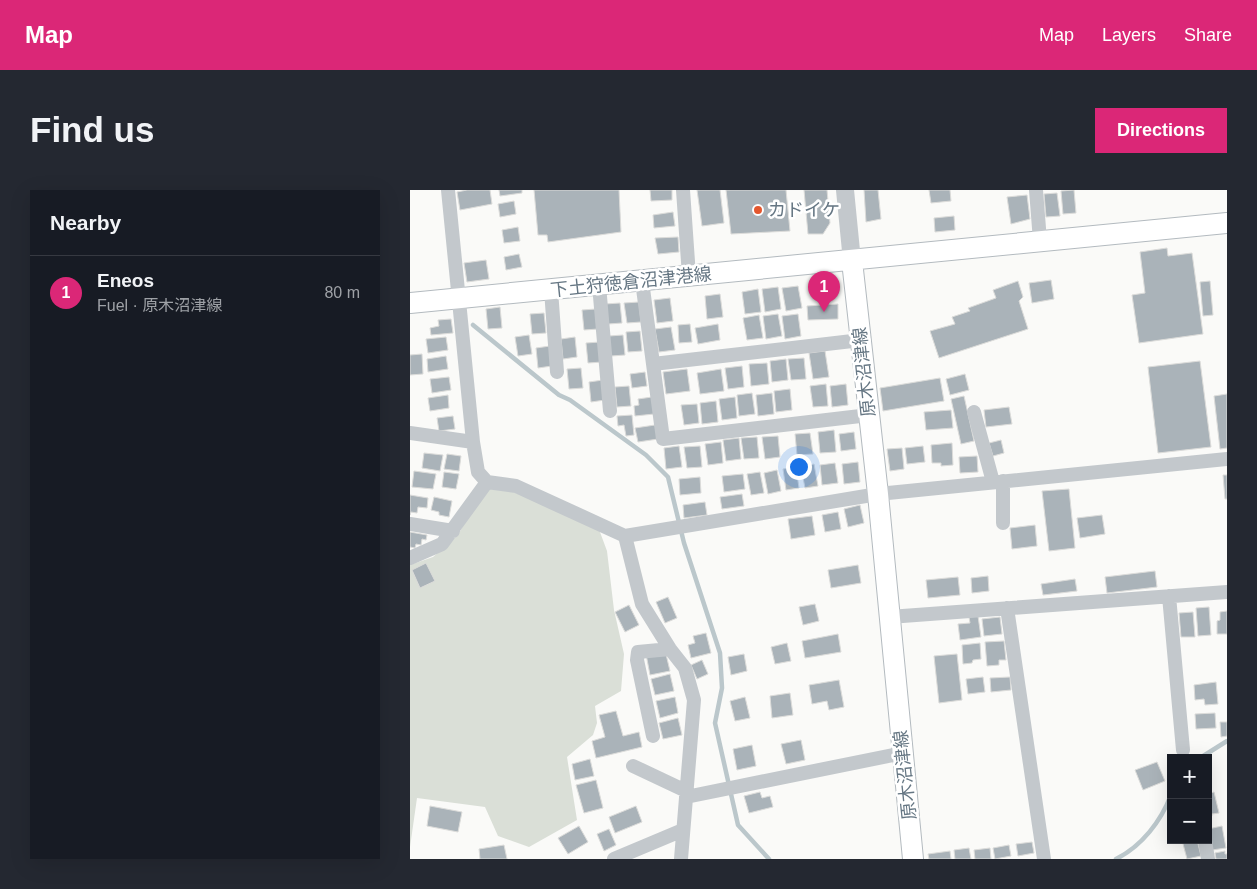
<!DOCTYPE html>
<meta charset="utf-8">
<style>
:root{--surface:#171b24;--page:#242831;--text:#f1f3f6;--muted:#9ea1a6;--line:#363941;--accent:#db2777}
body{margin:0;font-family:Helvetica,"Noto Sans JP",sans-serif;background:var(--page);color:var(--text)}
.controls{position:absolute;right:15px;bottom:15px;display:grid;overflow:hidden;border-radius:0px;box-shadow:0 5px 20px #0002}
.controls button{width:45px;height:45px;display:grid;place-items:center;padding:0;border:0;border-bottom:1px solid var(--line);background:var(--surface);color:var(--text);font:25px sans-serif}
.you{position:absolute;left:388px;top:276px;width:18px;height:18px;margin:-12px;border:4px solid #fff;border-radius:50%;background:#1a73e8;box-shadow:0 0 0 8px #1a73e833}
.badge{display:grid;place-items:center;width:32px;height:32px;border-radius:50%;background:var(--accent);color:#fff;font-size:16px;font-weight:700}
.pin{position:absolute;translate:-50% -41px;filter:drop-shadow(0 1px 2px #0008)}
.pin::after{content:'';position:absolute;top:26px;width:18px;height:15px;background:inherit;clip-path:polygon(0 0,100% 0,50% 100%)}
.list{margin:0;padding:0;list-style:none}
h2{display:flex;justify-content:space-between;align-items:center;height:65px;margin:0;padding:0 20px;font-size:21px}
h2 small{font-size:16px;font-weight:400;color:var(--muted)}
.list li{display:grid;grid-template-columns:32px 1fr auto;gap:15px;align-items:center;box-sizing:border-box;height:75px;padding:0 20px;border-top:1px solid var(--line)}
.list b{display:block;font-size:19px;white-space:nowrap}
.list p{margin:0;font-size:16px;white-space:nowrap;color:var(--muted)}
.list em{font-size:16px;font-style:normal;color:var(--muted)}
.map{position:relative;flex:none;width:817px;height:669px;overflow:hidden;border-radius:0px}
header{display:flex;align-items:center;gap:30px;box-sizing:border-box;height:70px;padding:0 25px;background:var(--accent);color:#fff}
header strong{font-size:24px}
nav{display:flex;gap:28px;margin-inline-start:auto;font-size:18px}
.intro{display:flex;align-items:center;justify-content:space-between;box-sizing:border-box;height:120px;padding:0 30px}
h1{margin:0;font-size:35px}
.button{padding:12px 22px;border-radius:0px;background:var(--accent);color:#fff;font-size:18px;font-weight:700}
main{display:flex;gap:30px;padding:0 30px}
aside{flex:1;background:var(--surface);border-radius:0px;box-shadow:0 5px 20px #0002}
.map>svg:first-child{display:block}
</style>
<header>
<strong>Map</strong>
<nav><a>Map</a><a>Layers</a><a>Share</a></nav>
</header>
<div class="intro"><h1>Find us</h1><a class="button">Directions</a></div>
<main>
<aside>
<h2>Nearby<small></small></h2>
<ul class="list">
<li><span class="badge">1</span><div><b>Eneos</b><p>Fuel · 原木沼津線</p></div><em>80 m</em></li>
</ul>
</aside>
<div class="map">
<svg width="817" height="669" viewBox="0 0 817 669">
<rect width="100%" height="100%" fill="#fafaf8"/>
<path fill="#dadfd7" d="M77,292L187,334L197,361L204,420L214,464L211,501L185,516L187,533L183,545L157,567L167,630L119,657L88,646L75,617L7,608L0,657V375L23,367L48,345Z"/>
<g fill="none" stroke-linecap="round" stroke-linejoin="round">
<path stroke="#bbc7cb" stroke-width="4.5" d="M63,135L149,205L160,210L236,265L258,287L274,353L310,463L312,498L305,533L328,635L359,669
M790,568L817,551
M706,669C732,656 751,631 761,605"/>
</g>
<path fill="#aab3b9" stroke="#dcdcda" d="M57,0H80L82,14L50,20L47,2Z
M89,0H112V3L90,6Z
M124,0H209L211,42L138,52L137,45H128Z
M240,0H262V10L241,11Z
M287,0H310L314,33L292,36Z
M316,0H376L380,41L321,44Z
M394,0H417L420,33L413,44H398Z
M454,0H468L471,29L456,32Z
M519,0H540L541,11L521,13Z
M664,0L666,23L653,24L651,1Z
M647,3L650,26L636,27L634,4Z
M617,5L620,29L601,34L597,7Z
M104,11L106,24L90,27L88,14Z
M263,22L265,36L244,38L243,25Z
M544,26L545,40L525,42L524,28Z
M108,37L110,51L94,53L92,40Z
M268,47L269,62L248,64L245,48Z
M757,58L758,66L782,63L793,144L729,153L722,105L735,103L730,62Z
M109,64L112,77L96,80L94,67Z
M76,70L79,89L57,92L54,73Z
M641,90L644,109L622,113L619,93Z
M608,91L613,107L609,111L618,139L529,168L520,141L545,134L542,127L560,121L558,118L586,108L583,100Z
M800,91L803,125L793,126L790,92Z
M388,96L392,118L376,121L372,98Z
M368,97L371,119L355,122L352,99Z
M348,99L351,122L335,124L332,102Z
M310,104L313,127L297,129L295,106Z
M260,108L263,131L247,133L244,110Z
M229,112L231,132L217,133L214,113Z
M210,113L212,133L198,134L195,114Z
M428,114V129L398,130L397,116Z
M90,117L92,138L78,139L76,119Z
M186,119L188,139L174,140L172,120Z
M134,123L136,143L122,144L120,124Z
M368,124L372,146L356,149L353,126Z
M388,124L391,146L375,149L372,126Z
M349,125L353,148L337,150L333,128Z
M41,129L43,143L21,145L20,138L29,136L28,130Z
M280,134L282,152L269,153L268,135Z
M308,134L310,150L288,154L285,138Z
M261,137L265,160L249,162L245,139Z
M230,141L232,161L218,162L216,142Z
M119,145L122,164L108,166L105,147Z
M213,145L215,165L201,166L199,146Z
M36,147L38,160L18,163L16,149Z
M165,147L167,167L153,169L151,149Z
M190,152L192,172L178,173L176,153Z
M140,156L142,176L128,178L126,158Z
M415,161L419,187L403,189L399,163Z
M12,164L13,184L0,185V165Z
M36,166L38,179L18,182L17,169Z
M394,168L396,189L381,190L378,169Z
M376,169L378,190L362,192L360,171Z
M790,171L801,257L748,263L738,177Z
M357,173L359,194L341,196L339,174Z
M332,176L334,197L318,199L315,178Z
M171,178L173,198L159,199L157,179Z
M277,179L280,201L256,204L253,182Z
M311,179L314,201L290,204L287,183Z
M235,182L237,196L222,198L220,184Z
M555,184L559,200L540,205L536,189Z
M39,187L41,200L22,203L20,189Z
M530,188L534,211L473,221L470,198Z
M193,190L195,210L181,212L179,192Z
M416,194L418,216L403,217L400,196Z
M436,194L438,215L422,217L420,196Z
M219,196L221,216L207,217L205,197Z
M380,199L382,220L366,222L364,201Z
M342,203L345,224L329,226L327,205Z
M362,203L364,224L348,226L346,205Z
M817,204V258L810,259L804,206Z
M38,205L39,218L20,221L18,208Z
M554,206L564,251L551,254L541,209Z
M242,207L244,224L225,226L224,216L229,215L228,209Z
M325,207L327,228L312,230L309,209Z
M306,211L308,232L292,234L290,213Z
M287,214L289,233L274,235L271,215Z
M599,217L602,234L576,237L574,220Z
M541,220L543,238L516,240L514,222Z
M222,225L224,245L216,246L214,235L208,236L207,226Z
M43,226L45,239L29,241L27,228Z
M245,235L248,249L228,252L225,238Z
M424,240L426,262L410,263L408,242Z
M444,242L446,259L431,261L429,244Z
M400,243L403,264L387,265L385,244Z
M368,246L370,267L355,269L352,247Z
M347,247L349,268L334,269L331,248Z
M329,248L331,269L316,271L313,250Z
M591,250L594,263L583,266L579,253Z
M311,252L313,273L298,275L295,254Z
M542,253L543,275L531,276V273H522L521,255Z
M269,256L272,277L256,279L254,258Z
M290,256L292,277L277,278L274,257Z
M513,256L515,272L497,274L495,258Z
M492,258L494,279L480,281L477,259Z
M14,263L33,265L30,281L12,278Z
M37,264L51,266L49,281L34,279Z
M567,266L568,282L550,283L549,267Z
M448,272L450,292L434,294L432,274Z
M425,273L428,293L412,295L410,275Z
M404,274L408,296L395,298L391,277Z
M386,277L389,298L376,300L373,279Z
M367,280L371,301L358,304L354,283Z
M4,281L26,284L23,299L2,297Z
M34,282L49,284L46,299L32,297Z
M350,282L354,303L341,305L337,284Z
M333,284L335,299L314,302L312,286Z
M813,285H817V309H815Z
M290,287L291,303L270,305L269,289Z
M659,299L665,358L639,361L632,301Z
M332,304L334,316L312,319L310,307Z
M0,305L18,308L17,318L8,317L7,323L1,322L0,325Z
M24,307L42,311L39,327L29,325V322L21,320Z
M295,312L297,325L274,328L273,315Z
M450,315L454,333L438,337L434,319Z
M428,322L431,339L415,342L412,325Z
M692,325L695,344L670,348L667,328Z
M402,326L405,345L381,349L378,329Z
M625,335L627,356L602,359L600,338Z
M0,342L17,345L16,350L12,349L11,355L6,354L5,358L0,357Z
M16,373L25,391L10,398L2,380Z
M448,375L451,393L421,398L418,380Z
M745,381L747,397L697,403L695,387Z
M578,386L579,401L562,403L561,388Z
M548,387L550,405L518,408L516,390Z
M665,389L667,401L633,405L631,394Z
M258,407L267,428L255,433L246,412Z
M405,414L409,431L393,435L389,417Z
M219,415L229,435L215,442L205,422Z
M799,417L801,445L788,446L786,418Z
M817,421V444H807V431L810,430V422Z
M783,422L785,447H771L769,423Z
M568,426L571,447L550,450L548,434L560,433L559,427Z
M590,427L592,444L574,446L572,429Z
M296,443L301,463L281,468L278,455L285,453L283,446Z
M428,444L431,462L395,468L392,451Z
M594,451L596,470H589V475L577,476L575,452Z
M377,453L381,471L365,474L361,457Z
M570,453L571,469L563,470L562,473L553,474L552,455Z
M255,460L260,481L240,485L236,464Z
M334,464L337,481L321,485L318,467Z
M547,464L552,510L529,513L524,466Z
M292,470L298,484L287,489L281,475Z
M260,484L264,501L245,505L241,489Z
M573,487L575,502L558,504L556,489Z
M600,487L601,500L581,502L580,488Z
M429,490L434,517L419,520L417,511L402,514L399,495Z
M806,492L808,514L795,515L794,509L785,510L784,495Z
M380,503L383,525L362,528L360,506Z
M265,507L268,523L250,528L246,511Z
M335,507L340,528L325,531L320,511Z
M206,521L213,546L229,542L232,557L186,568L182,551L195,547L189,525Z
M805,523L806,538L786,539L785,524Z
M268,528L272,545L253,549L249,533Z
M810,532H817V546L811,547Z
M391,550L395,570L376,574L371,554Z
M342,555L346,576L327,580L323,559Z
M180,569L184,586L165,590L162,574Z
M747,572L755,591L733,600L725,580Z
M186,590L193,618L174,623L166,595Z
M350,602L352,608L360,606L363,617L339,623L334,606Z
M804,602L809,623L802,624V626L798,627V604Z
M20,616L52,622L48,642L17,636Z
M226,616L232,632L205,643L199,627Z
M169,636L178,652L158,664L148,648Z
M812,636L816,658L802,660L798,639Z
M199,639L206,655L194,661L187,644Z
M772,650H787L791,666L777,669Z
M622,652L624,663L608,666L606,654Z
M94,655L97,669H70L69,659Z
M599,655L601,666L585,669L583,658Z
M559,658L561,669H545L544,660Z
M580,658L581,669H565L564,660Z
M540,661L541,669H519L518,664Z
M815,661V664H817V669H806L805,663Z"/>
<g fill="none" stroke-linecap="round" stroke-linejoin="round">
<defs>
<path id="secondary" d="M442,71L468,304L503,669
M0,113L817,33"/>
</defs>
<use href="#secondary" stroke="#b3babf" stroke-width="22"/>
<path stroke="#c3c8cc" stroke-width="14" d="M38,0L63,252L68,282L77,292L106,296L215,346L232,414L260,459L275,478L284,510L271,669
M273,0L279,86
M626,0L630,51
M232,91L253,249L459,225
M189,95L200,221
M141,100L147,182
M243,174L451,150
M564,222L583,292
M0,243L63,252
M593,291V333
M0,334L43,341
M215,346L468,304L817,269
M0,368L32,354L77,292
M759,406L773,560
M597,418L634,669
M479,427L817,402
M243,546L227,470L228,462L260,459
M223,576L276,601
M276,607L493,563
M795,650L798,669
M204,669L273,640"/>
<path stroke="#c3c8cc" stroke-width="18" d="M435,0L442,71"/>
<use href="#secondary" stroke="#fff" stroke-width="20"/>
</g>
<circle fill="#e4572e" stroke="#fff" stroke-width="2" cx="348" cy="20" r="5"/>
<g text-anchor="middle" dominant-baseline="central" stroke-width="5" stroke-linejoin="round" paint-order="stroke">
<g font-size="18" fill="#657683" stroke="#fff" text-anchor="start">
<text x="358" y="20">カドイケ</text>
</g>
<g font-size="18" fill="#657683" stroke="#fff">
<text transform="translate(221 92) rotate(-6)">下土狩徳倉沼津港線</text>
<text transform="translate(454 182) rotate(-96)">原木沼津線</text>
<text transform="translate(495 585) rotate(-96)">原木沼津線</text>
</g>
</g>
</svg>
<div class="controls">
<button>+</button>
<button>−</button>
</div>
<div class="you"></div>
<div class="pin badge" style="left:414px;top:122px">1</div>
</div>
</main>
